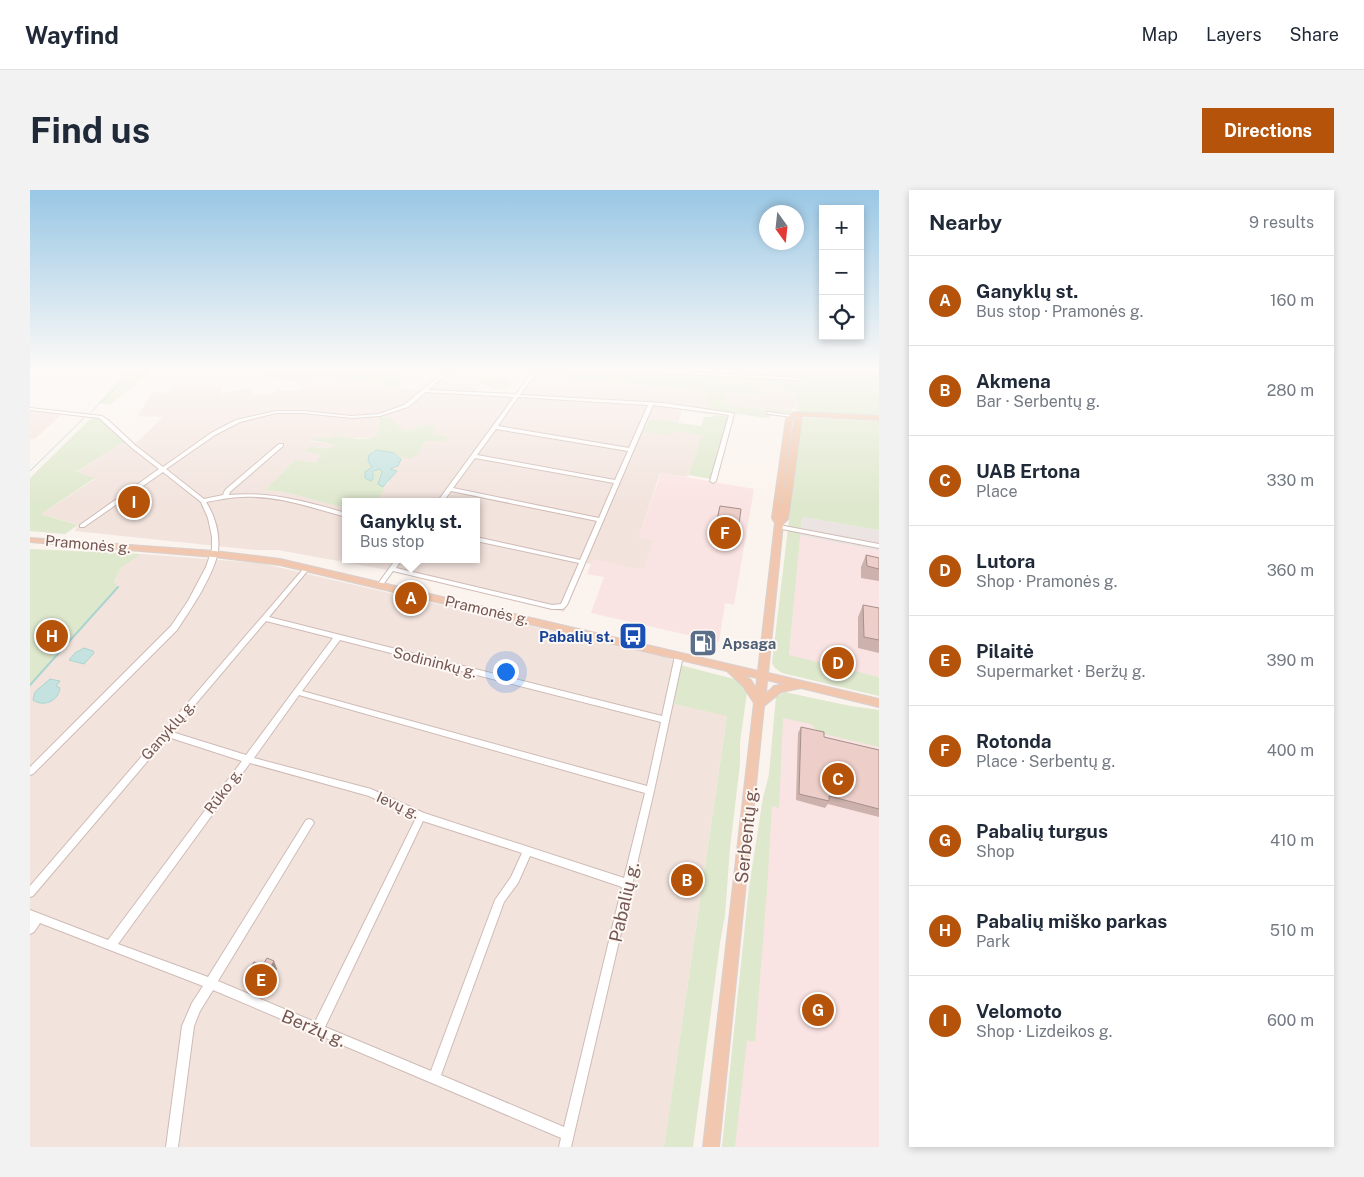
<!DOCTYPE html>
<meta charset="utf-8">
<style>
:root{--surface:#fff;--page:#f2f2f3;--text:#1f2937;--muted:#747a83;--line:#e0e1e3;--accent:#b45309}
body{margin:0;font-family:"Public Sans",sans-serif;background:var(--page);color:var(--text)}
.controls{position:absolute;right:15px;top:15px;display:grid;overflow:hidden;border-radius:0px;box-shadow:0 2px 8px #0003}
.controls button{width:45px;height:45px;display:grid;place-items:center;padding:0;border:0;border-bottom:1px solid var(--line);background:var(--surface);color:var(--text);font:25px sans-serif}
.compass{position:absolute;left:729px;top:15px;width:45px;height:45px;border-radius:50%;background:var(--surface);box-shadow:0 2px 8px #0003;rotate:165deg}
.you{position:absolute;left:475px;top:481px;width:18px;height:18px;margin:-12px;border:4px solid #fff;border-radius:50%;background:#1a73e8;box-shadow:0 0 0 8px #1a73e833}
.badge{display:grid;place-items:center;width:32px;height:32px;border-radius:50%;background:var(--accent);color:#fff;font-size:16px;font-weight:700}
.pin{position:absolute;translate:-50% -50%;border:2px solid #fff;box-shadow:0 1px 5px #0006}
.popup{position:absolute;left:312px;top:308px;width:138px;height:65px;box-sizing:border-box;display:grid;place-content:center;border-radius:0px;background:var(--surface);filter:drop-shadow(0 1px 4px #0005);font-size:16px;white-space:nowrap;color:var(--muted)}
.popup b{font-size:19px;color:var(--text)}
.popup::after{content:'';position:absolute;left:50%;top:100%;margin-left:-10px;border:10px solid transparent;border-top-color:var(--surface)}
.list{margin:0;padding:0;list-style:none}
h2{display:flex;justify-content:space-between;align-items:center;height:65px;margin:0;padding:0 20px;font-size:21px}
h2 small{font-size:16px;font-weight:400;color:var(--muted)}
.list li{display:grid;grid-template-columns:32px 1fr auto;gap:15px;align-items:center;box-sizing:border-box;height:90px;padding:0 20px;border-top:1px solid var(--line)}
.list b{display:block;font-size:19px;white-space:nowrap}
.list p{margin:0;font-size:16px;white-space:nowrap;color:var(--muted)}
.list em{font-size:16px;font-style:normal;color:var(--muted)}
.icon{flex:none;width:28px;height:28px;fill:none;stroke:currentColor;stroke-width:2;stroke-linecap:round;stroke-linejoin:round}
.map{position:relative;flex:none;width:849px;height:957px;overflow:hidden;border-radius:0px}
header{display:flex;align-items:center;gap:30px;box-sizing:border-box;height:70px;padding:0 25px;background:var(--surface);border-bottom:1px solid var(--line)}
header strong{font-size:24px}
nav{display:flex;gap:28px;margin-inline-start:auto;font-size:18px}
.intro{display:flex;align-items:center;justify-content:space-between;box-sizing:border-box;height:120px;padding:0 30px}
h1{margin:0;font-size:35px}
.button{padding:12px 22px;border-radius:0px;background:var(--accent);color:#fff;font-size:18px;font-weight:700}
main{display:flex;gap:30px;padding:0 30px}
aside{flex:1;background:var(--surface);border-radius:0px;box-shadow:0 2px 8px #0003}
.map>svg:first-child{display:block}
</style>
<header>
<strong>Wayfind</strong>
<nav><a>Map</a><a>Layers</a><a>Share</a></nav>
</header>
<div class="intro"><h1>Find us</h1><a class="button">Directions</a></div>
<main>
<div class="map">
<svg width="849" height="957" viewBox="0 0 849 957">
<rect width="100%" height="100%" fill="#fbf3ee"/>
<path fill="#f2e3dd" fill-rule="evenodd" d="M503,181H543V190L577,191L675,202L680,224L652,220L648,233L619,229L614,242L641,241L673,245L659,285L656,287L630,283L609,347L624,350L614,380L563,370L561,374L556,373L534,422L352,379L248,360H225L45,341L48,335L46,334L11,324L65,289L45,283L92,253L105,254L133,227L108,226L122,202L139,203L144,195H194L190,204L220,198L223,205L246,203L247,200H271L270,193L289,185L351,193L362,199L392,200L412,182L458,187L451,193L445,202L486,205ZM348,230L372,240L378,241L393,235L406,237L402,244L418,247L415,251H397L392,254L378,268L369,267L371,269L366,277L360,279L365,280L358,294L353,297L354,300L347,312H446V369H316V318L255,302L235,300L265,270L285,273L293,265L275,261L279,257L303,258L306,255L280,251L290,247L302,248L303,245L320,248H344L348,245Z
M604,181H736L740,188L648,183Z
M730,199L765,203L768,219L762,218V221L697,216L694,202L733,205Z
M0,218L35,221L5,249H0Z
M111,364L230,373L639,468L650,475L644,514L697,525L634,957H0V495L88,397L84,393L91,378Z"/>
<path fill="#fae4e3" d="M631,283L724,299L704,415L695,413L689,452L561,423L574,387L557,384L563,369L614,380L624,350L609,347Z
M770,346L849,361V487L759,466Z
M754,502L820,516L849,520V957H692L719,698L733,608L739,585L746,507Z"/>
<path fill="#ece4e2" d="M772,327L849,340V361L770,346Z"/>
<path fill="#dee8cd" d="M89,181H122L80,215L68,213L96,182Z
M239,181H356L371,182L369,199H362L351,193L289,185L270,193L234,186Z
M543,181H604L740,188L736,181H849V227L772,222L766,219L768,218L765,203L731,199L734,205H717L716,203L695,202L697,216L762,221L761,223L742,222V224L738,228L679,220L675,202L577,191L543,190Z
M461,186L475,188L480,191V196L476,199H466L451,193L455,188Z
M684,225L696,226L698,228L681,289L659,285L672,245L642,241L640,245L614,242L619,229L671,236L674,227H682Z
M354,227L361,228L372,240L378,241L393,235L406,237L402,244L419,247L415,251H397L392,254C391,268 375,273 364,263L343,261L342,277L337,281L335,288L341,291L345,279H350L352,282C347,292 352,292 354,300L347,312H316L315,318L255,302L235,300L265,270L285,273L292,265L274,261L279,257L302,258L306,255L280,250L290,247L302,248L303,245C317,247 335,253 348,245L349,228Z
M63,228L69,229L97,254L92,253L46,282L65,288L11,324L48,335L35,344L0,341V288L58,231Z
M777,228L849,231V340L772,327L759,465L849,487V506L752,483L745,478L742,473L771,229Z
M0,359L111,364L91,378L84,392L88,397L0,495Z
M650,475L708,490L717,502L710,552V574L700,658L695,725L690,753L663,957H634L697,526L644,514Z
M754,502L820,516L849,520V557L789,543L781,534L753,528L749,618L742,616L737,700L725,852L717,850L705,957H692L719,698L733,608L739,585L746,507Z"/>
<path fill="#c4e3e0" stroke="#abd4d0" d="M347,260L364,263L371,269L368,276L360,279L367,281L353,297L348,294L352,282L350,279L343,281V289L341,291L335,288V282L342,277L338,271L339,265Z
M54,458L63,461L64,463L54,474L39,470L45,463Z
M20,489L30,491L26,496L30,498C28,512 13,517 3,510L5,502Z"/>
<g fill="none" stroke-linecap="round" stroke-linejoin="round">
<path stroke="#abd4d0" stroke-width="1" d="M61,222L103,181
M0,281L54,228"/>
<path stroke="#abd4d0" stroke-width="2" d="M0,495L88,397"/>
<defs>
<path id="minor" d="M415,181H420L398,200L486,204L503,181H507L490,205L634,213L702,223L704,224L686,291L683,293L680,291L699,225L623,215L537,415L533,419H522L363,381L352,396L350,397L347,395L366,369H372L366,378L522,415L531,414L549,373L446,351V347L550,370L567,331L421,301L413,312H407L484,207L396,202L378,217L350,226L322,228L273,223H246L210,232L185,245L136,279L174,309L193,305L195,300L249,254H253V256L200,302L199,305C240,301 277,312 316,323V327C282,318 248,305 212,307C200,307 188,310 176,312C185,326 190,344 188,361C184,385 161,419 147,440L3,584L0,585V577L141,436L158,411L176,377L182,359V347L178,328L171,312L133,282L54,337H50V335L129,279L102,258L69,228L0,220V218L72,226L78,230L106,256L133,277L181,243L206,230L246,221H273L322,226L349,224L374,215ZM488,207L618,215L599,258L468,236ZM466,239L598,261L585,290L447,265ZM445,268L584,293L569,328L423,298Z
M615,181H640L770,188L772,189L770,190L617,182Z
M737,222L762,225L764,226L762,227L739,224H737Z
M749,335L849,354V358L747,338V336Z
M277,376L279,377L280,378L279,379L239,427L632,526L645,466L649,463L653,466L624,601L541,957H529L531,948L183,800L170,821L164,836L148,957H136L152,836L162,813L173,796L10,733L4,742L0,744V720L78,750L212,571L138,547L3,706L0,707V696L275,377ZM236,431L303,448L216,565L142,542ZM310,450L631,532L617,596L272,501ZM269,505L615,603L594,688L394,623L341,599L224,568ZM220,573L339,606L386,628L285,832L188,791L282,636L284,633L282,630L279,629L276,630L178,787L88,754ZM393,631L492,663L481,687L465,710L401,881L295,837ZM500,666L592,697L534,937L411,885L474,712L488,693Z"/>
<path id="major" d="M764,222L849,226V230L772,226L758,329L753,334L738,483L849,509V517L771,498L751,502L734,516L689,957H673L724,513L713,496L697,481L250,375L184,367L0,352V348L184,361L250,369L728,481L745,333L742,328L756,229ZM765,226L750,328L762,229ZM714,485L727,488L726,499L721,490ZM737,490L754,494L744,496L736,504Z"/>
</defs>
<use href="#minor" stroke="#cfbbb6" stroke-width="2"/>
<use href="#major" stroke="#d8d0cf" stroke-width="2"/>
<use href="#minor" fill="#fff" fill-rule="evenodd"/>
<use href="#major" fill="#f1c8af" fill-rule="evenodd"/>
</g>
<path fill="#ccb1ac" d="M690,316L708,341L704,353L700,356L681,351Z
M836,365L849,368V391L831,388V377Z
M833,415L849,418V463L828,458V427Z
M771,537L794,547L849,560V627L798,614L795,618L766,610L768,543Z
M244,771L247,779L233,803L217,796L214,788L233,775Z"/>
<path fill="#a6908c" d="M708,341L704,353L700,356L704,344Z
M244,771L247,779L233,803L230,795Z"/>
<path fill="#edcec8" stroke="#a6908c" d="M690,316L711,319L708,341L704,344L685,339Z
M836,365L849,368V379L837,376Z
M833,415L849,418V450L834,447Z
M771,537L794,542V547L849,560V619L799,606V611L769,604Z
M237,768L244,771L230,795L214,788L224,772L233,775Z"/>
<linearGradient id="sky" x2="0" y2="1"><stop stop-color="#99c7e5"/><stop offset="0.57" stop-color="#fdfaf7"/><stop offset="1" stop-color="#fdfaf7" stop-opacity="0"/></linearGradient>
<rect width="849" height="315" fill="url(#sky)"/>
<defs>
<symbol id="bus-square" viewBox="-11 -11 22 22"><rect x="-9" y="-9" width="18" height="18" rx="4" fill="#1a4fb4" stroke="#fef8f4"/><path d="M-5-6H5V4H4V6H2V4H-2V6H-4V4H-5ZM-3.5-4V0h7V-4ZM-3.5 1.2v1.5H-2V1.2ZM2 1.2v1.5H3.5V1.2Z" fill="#fff"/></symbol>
<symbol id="fuel-square" viewBox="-11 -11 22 22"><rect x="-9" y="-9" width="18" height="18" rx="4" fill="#5c6f8a" stroke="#fef8f4"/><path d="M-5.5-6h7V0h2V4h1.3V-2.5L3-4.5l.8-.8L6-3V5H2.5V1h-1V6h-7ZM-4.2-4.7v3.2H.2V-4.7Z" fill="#fff"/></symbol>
</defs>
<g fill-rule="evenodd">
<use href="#bus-square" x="587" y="430" width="32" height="32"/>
<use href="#fuel-square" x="657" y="437" width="32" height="32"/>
</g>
<g text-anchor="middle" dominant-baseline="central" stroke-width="4" stroke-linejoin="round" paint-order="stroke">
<g font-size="15" fill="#745652" stroke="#fef8f4">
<text transform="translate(58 354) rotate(5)">Pramonės g.</text>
<text transform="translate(457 420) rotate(13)">Pramonės g.</text>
<text transform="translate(405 472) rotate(14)">Sodininkų g.</text>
<text transform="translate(138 540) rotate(-49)">Ganyklų g.</text>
<text transform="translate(193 601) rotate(-53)">Rūko g.</text>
<text transform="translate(368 615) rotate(24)">Ievų g.</text>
</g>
<g font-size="15" font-weight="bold" fill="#164399" stroke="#fef8f4" text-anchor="end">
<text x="584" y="446">Pabalių st.</text>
</g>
<g font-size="15" font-weight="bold" fill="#4e5e75" stroke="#fef8f4" text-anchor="start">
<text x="692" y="453">Apsaga</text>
</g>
<g font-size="18" fill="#745652" stroke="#fef8f4">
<text transform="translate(716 645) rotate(-84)">Serbentų g.</text>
<text transform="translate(594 712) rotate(-77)">Pabalių g.</text>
<text transform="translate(284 838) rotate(23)">Beržų g.</text>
</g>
</g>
</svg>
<div class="controls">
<button>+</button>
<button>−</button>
<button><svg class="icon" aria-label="locate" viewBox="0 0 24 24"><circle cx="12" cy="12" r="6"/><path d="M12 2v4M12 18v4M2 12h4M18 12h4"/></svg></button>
</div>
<svg class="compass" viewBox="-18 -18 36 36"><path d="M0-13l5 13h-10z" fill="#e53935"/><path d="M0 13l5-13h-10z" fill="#747a83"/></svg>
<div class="you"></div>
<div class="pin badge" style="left:381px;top:408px">A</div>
<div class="popup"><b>Ganyklų st.</b>Bus stop</div>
<div class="pin badge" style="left:657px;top:690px">B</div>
<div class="pin badge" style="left:808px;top:589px">C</div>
<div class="pin badge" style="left:808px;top:473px">D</div>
<div class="pin badge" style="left:231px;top:790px">E</div>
<div class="pin badge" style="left:695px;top:343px">F</div>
<div class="pin badge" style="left:788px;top:820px">G</div>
<div class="pin badge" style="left:22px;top:446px">H</div>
<div class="pin badge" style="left:104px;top:312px">I</div>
</div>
<aside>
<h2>Nearby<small>9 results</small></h2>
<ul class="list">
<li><span class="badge">A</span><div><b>Ganyklų st.</b><p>Bus stop · Pramonės g.</p></div><em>160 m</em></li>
<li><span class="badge">B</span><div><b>Akmena</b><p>Bar · Serbentų g.</p></div><em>280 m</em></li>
<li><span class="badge">C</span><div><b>UAB Ertona</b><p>Place</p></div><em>330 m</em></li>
<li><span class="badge">D</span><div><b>Lutora</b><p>Shop · Pramonės g.</p></div><em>360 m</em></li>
<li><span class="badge">E</span><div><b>Pilaitė</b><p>Supermarket · Beržų g.</p></div><em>390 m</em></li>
<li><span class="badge">F</span><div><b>Rotonda</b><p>Place · Serbentų g.</p></div><em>400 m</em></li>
<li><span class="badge">G</span><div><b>Pabalių turgus</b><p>Shop</p></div><em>410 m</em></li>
<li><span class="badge">H</span><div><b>Pabalių miško parkas</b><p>Park</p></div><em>510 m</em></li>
<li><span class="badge">I</span><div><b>Velomoto</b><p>Shop · Lizdeikos g.</p></div><em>600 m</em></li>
</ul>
</aside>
</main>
